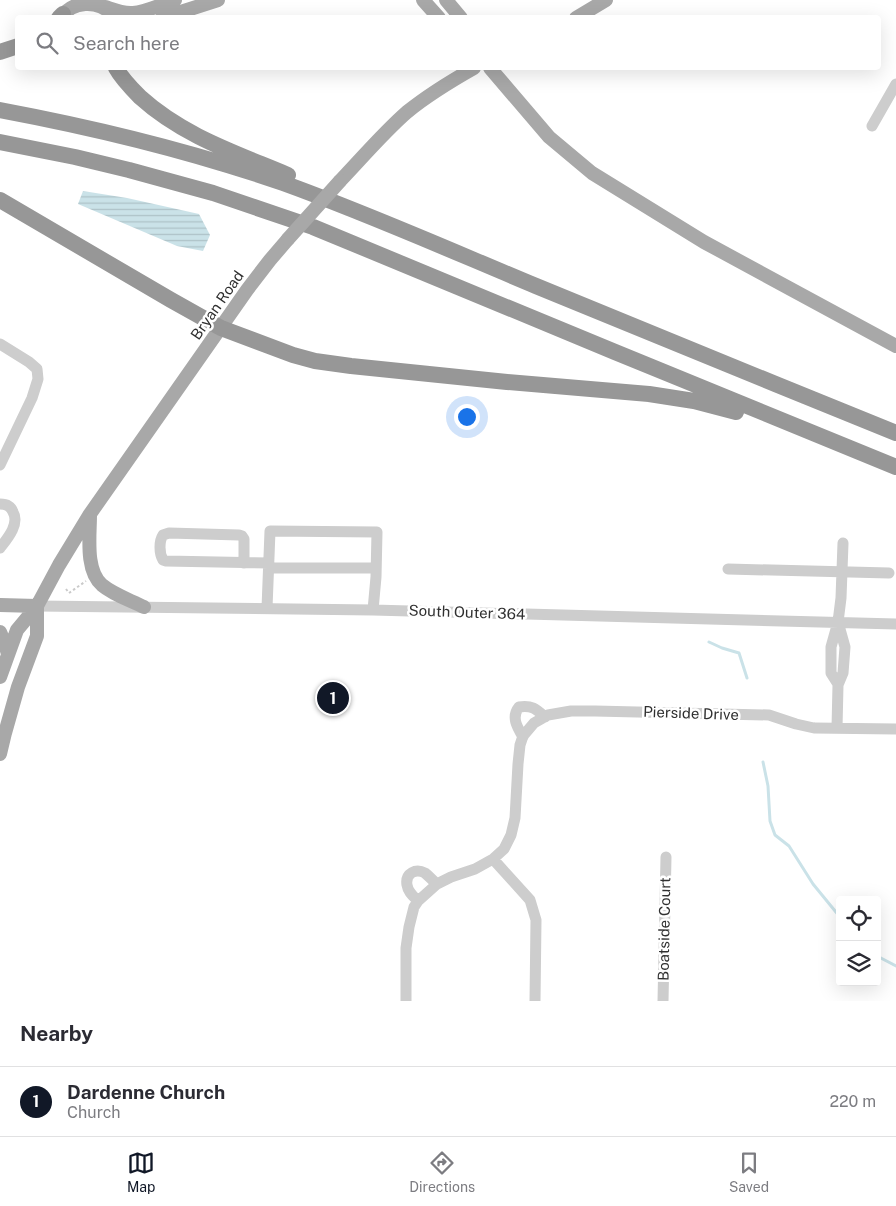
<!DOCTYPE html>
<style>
:root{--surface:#fff;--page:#f7f7f7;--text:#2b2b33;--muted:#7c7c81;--line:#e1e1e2;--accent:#111827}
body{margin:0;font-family:"Public Sans",sans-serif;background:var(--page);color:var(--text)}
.controls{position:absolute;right:15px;bottom:15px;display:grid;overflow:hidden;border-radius:5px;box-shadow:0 5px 20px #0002}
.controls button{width:45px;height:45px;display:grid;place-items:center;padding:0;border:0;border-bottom:1px solid var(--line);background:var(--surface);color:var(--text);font:25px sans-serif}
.you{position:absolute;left:466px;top:416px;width:18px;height:18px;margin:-12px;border:4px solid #fff;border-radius:50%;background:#1a73e8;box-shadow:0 0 0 8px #1a73e833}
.badge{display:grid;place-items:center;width:32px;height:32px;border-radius:50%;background:var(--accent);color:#fff;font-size:16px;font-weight:700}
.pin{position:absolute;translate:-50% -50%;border:2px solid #fff;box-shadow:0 1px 5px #0006}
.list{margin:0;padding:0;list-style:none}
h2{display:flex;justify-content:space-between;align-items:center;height:65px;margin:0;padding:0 20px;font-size:21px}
h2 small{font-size:16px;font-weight:400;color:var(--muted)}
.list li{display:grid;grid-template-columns:32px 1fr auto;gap:15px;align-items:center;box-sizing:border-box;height:70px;padding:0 20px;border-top:1px solid var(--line)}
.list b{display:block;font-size:19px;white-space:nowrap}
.list p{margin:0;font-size:16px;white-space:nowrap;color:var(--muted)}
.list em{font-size:16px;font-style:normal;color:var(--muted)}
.icon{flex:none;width:28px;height:28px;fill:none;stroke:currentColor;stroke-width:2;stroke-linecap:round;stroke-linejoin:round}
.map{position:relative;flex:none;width:896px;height:1001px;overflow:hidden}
.search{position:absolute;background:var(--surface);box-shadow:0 5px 20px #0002;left:15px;right:15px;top:15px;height:55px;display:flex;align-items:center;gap:12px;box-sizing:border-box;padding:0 18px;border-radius:5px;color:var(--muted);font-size:19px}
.sheet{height:135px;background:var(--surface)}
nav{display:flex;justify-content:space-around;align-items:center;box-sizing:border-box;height:70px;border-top:1px solid var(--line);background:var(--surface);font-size:14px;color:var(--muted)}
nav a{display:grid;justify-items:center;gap:2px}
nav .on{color:var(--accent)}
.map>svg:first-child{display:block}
</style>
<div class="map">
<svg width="896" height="1001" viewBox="0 0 896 1001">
<defs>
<pattern id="water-rules" width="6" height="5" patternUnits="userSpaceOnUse" patternTransform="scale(1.25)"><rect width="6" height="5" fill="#cae2e8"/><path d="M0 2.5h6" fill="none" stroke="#aec2c7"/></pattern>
</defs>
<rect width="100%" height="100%" fill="#fff"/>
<path fill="url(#water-rules)" d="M83,191L127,198L199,214L210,235L203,251L177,246L78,204Z"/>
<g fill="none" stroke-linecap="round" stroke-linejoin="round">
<path stroke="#cae2e8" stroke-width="3" d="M709,642L722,648L739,653L747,678
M763,762L768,786L770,821L775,835L789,846L813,884L840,917
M877,956L896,966"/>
<path stroke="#cacaca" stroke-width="2" stroke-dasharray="2.5 2.5" stroke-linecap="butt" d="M66,589L69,593L86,581"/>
<path stroke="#cdcdcd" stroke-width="11" d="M872,126L896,84
M0,344L29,362L37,369L38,379L32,398L0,465
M0,504C6,504 11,506 13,512C20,524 7,539 0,548
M244,563V539L242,536L239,535L169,533L163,535C159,541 159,553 163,560L166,561L269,563
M269,568H376
M728,569L889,573
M37,606L373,610L896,624
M267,608L270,531L377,532L376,577L373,610
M838,684L831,673V647L838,622L841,598L843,543
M837,728L838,685L843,673L845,647L838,622
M523,737C517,727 511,717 519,707C532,705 536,709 545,717
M493,859L530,900L536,920L535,1001
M418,901C413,896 408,892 407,885C405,873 416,868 425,873C429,876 433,881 437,884
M406,1001V948L409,927L414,907L418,901L437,884L451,877L475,869L493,859L504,849L511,835L515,818L518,764L520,745L523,736L534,723L548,715L571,711H595L769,715L796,724L814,728L896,729
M663,1001L666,857"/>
<path stroke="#a8a8a8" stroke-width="14" d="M423,0L439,18
M446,0L461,18
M105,7C114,10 123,14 133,13C147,12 162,4 175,0
M61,18C72,0 98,0 112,14
M162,18L218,0
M576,18L606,0
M490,68L549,137L592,173L704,242L896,346
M340,181C362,158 383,133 407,112C428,95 451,81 474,68
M90,515C90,536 85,570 102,585C114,595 130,600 144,607
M0,605L37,606
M0,632L5,644L8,654
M0,677L17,630L37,606L59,565L90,514L247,290L270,260L288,239
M0,754L5,733L18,687L37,636V606"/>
<path stroke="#979797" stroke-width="16" d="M59,18L63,14
M0,52L18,46
M116,68C122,79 131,88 140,97C183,136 236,153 288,175
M0,110C96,128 191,151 283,183C369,214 452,251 536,286C656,336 776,384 896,433
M0,142L75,157L129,170L213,193L313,227L615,352L896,467
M0,200L171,300L221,328L293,355L315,361L351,366L507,382L649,394L694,401L736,412"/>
<path stroke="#a8a8a8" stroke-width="14" d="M288,239L340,181"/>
</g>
<g text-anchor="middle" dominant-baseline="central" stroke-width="5" stroke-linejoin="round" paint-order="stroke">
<g font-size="15" fill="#303030" stroke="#fff">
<text transform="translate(217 305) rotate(-55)">Bryan Road</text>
<text transform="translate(467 612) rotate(2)">South Outer 364</text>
<text transform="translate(691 713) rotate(2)">Pierside Drive</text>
<text transform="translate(664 929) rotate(-89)">Boatside Court</text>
</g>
</g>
</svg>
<div class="controls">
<button><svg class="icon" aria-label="locate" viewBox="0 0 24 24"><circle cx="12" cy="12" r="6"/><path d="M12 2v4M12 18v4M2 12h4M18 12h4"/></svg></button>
<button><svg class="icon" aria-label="layers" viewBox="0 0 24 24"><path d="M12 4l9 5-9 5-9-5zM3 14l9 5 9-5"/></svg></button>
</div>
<div class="you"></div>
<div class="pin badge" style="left:333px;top:698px">1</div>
<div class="search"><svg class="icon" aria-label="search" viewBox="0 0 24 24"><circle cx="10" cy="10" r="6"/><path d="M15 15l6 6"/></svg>Search here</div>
</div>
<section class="sheet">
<h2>Nearby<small></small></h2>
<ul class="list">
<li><span class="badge">1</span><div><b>Dardenne Church</b><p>Church</p></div><em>220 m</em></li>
</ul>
</section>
<nav>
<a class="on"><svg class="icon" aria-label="map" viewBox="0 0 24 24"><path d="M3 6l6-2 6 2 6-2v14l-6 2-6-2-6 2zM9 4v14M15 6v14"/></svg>Map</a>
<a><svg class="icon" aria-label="directions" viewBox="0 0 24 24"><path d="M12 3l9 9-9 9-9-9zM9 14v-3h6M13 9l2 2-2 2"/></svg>Directions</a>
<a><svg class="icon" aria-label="saved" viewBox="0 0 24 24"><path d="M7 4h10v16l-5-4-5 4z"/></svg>Saved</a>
</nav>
